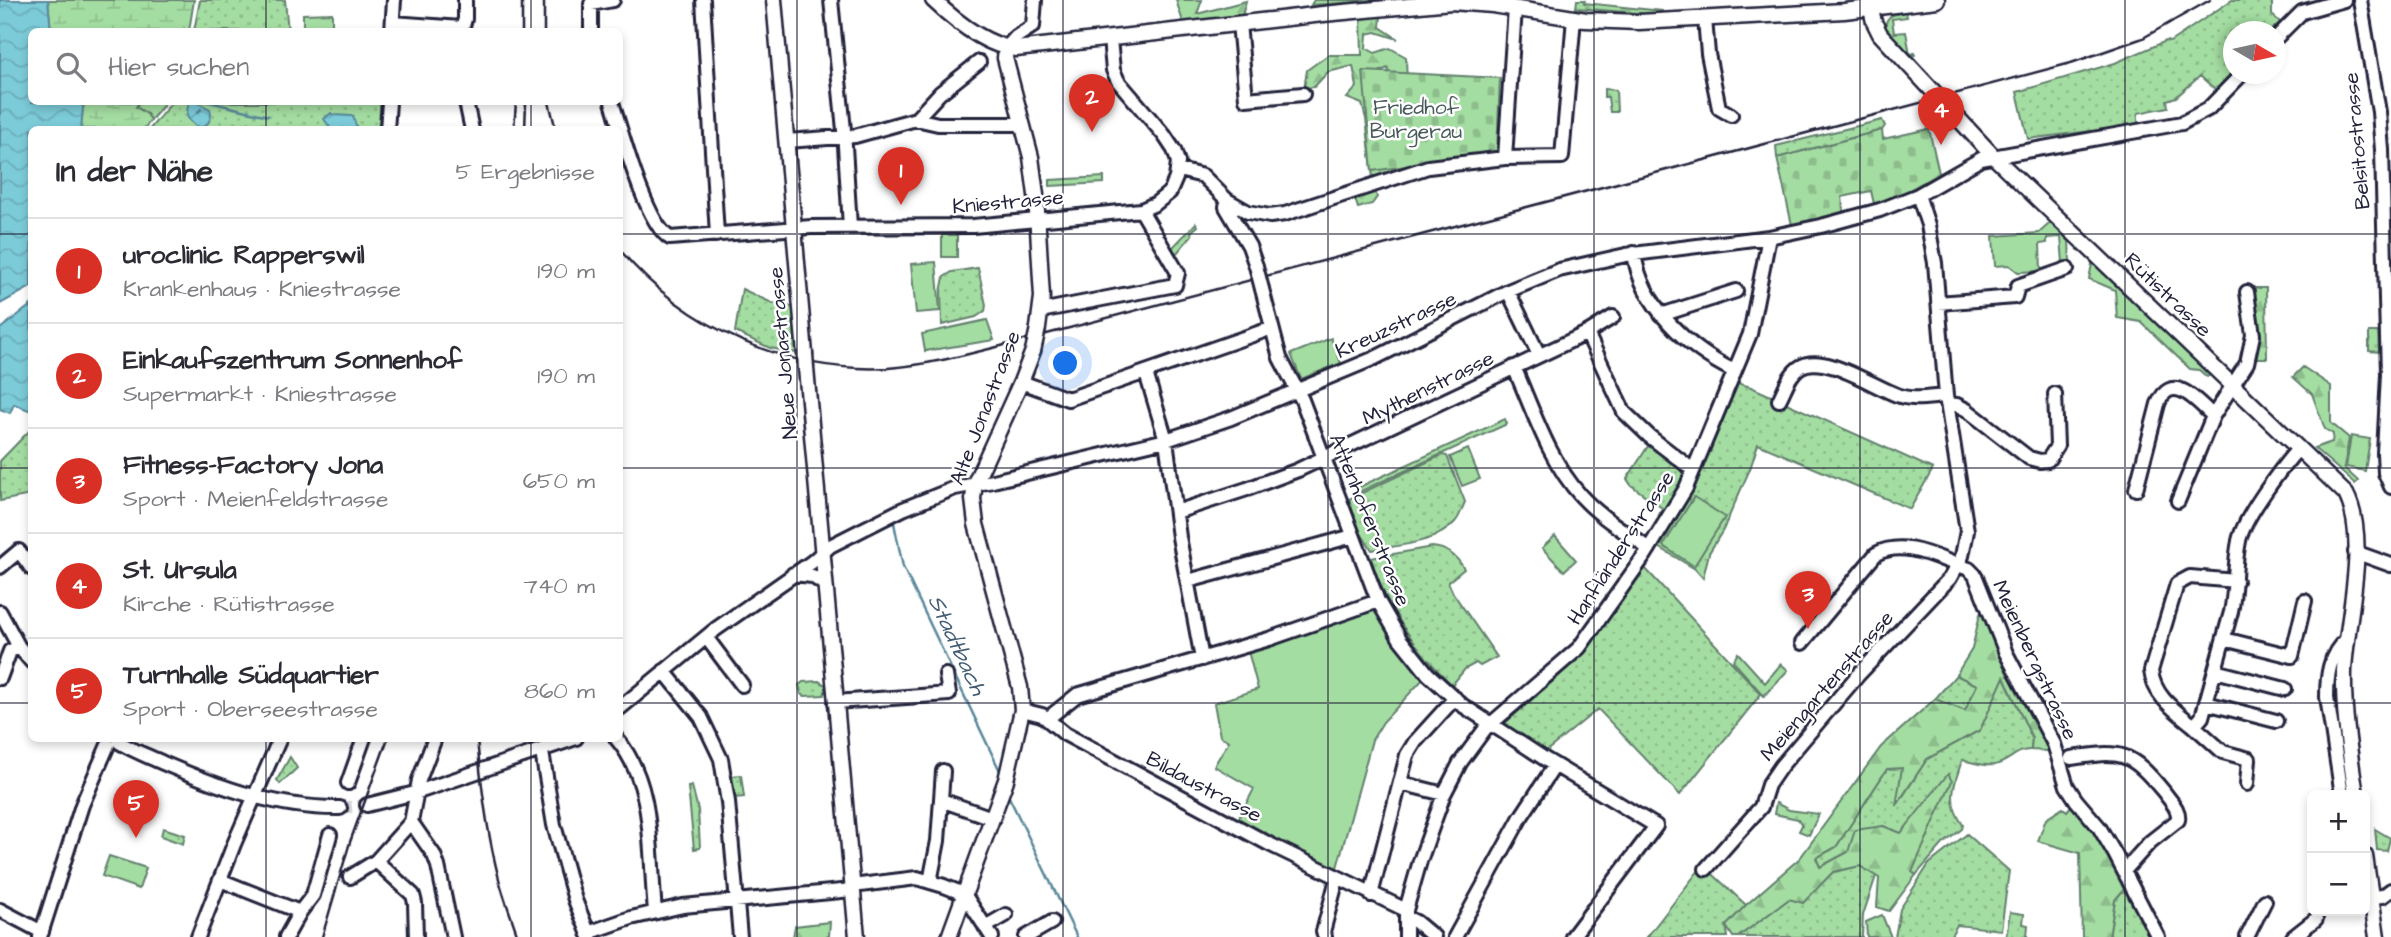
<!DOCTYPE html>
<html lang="de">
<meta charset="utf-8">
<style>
:root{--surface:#fff;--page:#f7f7f7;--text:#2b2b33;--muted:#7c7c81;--line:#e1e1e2;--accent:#d93025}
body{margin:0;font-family:"Architects Daughter",sans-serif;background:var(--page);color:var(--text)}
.controls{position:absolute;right:21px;bottom:21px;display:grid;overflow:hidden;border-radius:10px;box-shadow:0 4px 10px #0003}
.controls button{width:63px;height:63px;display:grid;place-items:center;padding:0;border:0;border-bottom:2px solid var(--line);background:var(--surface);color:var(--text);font:35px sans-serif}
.compass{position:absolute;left:2223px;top:21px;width:63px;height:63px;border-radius:50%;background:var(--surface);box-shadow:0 4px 10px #0003;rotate:99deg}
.you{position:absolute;left:1066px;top:364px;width:24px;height:24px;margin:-18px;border:5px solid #fff;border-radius:50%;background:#1a73e8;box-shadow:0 0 0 10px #1a73e833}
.badge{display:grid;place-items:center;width:46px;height:46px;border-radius:50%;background:var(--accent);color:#fff;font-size:23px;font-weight:700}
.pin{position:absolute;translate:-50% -58px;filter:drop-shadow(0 2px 4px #0008)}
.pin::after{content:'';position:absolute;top:37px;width:24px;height:21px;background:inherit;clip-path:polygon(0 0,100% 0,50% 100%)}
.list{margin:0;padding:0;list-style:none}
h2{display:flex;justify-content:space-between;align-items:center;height:91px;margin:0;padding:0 28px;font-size:30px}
h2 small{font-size:23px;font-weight:400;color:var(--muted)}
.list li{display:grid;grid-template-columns:46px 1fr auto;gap:21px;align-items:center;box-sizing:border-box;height:105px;padding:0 28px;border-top:2px solid var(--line)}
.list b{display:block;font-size:26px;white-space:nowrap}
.list p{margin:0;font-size:23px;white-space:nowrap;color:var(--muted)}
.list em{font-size:23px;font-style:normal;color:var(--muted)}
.icon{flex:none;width:38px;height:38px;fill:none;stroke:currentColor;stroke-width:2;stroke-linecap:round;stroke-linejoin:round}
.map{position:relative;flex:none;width:2391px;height:937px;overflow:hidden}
.search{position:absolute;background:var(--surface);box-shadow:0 4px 10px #0003;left:28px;top:28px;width:595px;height:77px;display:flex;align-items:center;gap:18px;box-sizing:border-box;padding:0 24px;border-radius:10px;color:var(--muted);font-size:26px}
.panel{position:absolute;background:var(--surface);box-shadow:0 4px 10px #0003;left:28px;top:126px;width:595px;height:616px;border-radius:10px}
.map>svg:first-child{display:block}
</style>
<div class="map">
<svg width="2391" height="937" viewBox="0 0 2391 937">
<defs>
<pattern id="grass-dots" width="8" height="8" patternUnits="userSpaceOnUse" patternTransform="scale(1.75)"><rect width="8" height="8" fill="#a4dda2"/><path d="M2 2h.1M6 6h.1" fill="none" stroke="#8dbd8c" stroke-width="1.8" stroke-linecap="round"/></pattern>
<pattern id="forest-firs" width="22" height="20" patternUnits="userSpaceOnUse" patternTransform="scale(1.75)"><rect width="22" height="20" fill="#a4dda2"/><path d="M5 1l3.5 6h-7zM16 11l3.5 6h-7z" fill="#8dbd8c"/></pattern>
<pattern id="wetland-marsh" width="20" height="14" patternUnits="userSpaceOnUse" patternTransform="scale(1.75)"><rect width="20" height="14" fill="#a4dda2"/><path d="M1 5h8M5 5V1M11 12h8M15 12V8" fill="none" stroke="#8dbd8c"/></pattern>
<pattern id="cemetery-stones" width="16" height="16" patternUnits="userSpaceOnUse" patternTransform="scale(1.75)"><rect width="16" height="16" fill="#a4dda2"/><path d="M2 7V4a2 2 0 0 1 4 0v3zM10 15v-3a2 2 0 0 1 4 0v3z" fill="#8dbd8c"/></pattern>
<pattern id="water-waves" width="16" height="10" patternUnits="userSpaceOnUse" patternTransform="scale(1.75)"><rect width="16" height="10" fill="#7ccbd8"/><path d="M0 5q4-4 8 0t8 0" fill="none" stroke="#6baeba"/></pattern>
</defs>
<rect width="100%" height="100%" fill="#fff"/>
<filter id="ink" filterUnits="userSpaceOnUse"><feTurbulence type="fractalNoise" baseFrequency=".0143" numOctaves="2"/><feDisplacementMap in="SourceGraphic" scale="14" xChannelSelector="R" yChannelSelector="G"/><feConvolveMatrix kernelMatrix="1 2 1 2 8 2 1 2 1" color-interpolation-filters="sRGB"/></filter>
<g filter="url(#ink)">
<path fill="url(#grass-dots)" stroke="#63806e" stroke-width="2" d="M200,0H285L288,31H194Z
M2232,0H2272V15L2280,22L2271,31L2234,32L2233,71L2216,90L2200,76L2176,97L2167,100L2168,107L2138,113V125L2028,139L2017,92L2115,63L2166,41L2170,42Z
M1604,89L1616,90L1617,112H1610L1608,97H1604Z
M172,102H381L378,129L149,130Z
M1882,120L1885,126L1882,130L1777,158L1776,146Z
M1374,189L1377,197L1372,204L1358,208L1354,196Z
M1196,223L1198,226L1191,232L1192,235L1176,254L1172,248Z
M978,268L986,305L985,311L976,317L942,325L941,292L944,277L952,272Z
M742,289L772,303L793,307L796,353L770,348L735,332Z
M2369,332H2378L2379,352L2369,351Z
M1737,383L1751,387L1933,469L1910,509L1758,444L1750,469L1723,530L1709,553L1703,578L1695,569L1657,546L1687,499Z
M31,429V495L0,501V461Z
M1650,443L1686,470L1687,475L1663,520L1658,517L1662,508L1631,485L1627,479Z
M1442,455L1447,456L1465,502C1462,508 1460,517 1455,522C1435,544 1399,545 1372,550L1358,529L1349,499Z
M1432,547C1447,548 1457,556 1464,569L1448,582L1453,593L1497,657L1480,666L1476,663L1465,669L1452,685C1417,651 1384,606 1371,558Z
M1644,567L1761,694L1680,795L1598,709L1545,752L1502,726L1582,655Z
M1956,675L1977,685L1965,712L1935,699Z
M2004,676L2032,738L2031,750C2017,749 2009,762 1995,765C1985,767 1972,762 1962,760C1954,786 1946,801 1963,825L1962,829L1943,844L1916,875L1912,872L1901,833L1883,826L1848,852L1820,867L1816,858L1836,847L1887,769L1902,768L1898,804L1927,759L1980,730Z
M819,681L827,686L824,695L805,696L801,694L799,685L803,682Z
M290,757L297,768L280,784L277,780Z
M741,775L744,797L734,798L731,776Z
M692,786L698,810L700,848L694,849L688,787Z
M1776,803L1789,810L1819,814L1809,835L1799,831L1802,825L1798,819L1774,814Z
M163,828L185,835L183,844L161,836Z
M2375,829L2390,838L2387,851L2377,850Z
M1967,834L2009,871L2001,930L1957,925L1950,937H1895L1900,909L1929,864Z
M1703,865L1746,905L1726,926L1728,937H1647Z
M1860,866L1876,876L1863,915L1862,937H1738L1789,899L1803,902L1833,872Z
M2130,882L2158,937H2109L2115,900Z
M2010,912L2024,914L2023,924L2028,925L2027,937H2006Z"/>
<path fill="url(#forest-firs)" stroke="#63806e" stroke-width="2" d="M1176,0H1202L1197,14L1246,1L1242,16L1183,22Z
M1314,0H1389L1311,5Z
M1577,0H1585L1584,3L1662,11V15L1576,8Z
M1381,16L1380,27L1398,39L1376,32L1367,34L1366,48L1375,53L1390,48L1406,57L1407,85L1392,89L1388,68L1369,76L1389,142L1392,174L1373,178L1366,119L1362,104L1347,98L1357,87L1353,66L1328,72L1314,87L1304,88L1307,70L1328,55H1362L1361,19Z
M139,102H166L151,120L147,114L136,107Z
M2092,264L2097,267L2211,374L2207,377L2199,370L2190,369L2141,322L2117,318L2115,290L2089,279Z
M2255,288H2266L2267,358H2253L2250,298Z
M2303,367L2331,386V423L2349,438L2344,468L2358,481L2355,484L2314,448L2332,442L2333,434L2325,429L2312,394L2293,377Z
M1986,606L2054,744L2046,751L2031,750L2032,738L2004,677L1980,730L1927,759L1896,806L1902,768L1887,769L1836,847L1816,858L1820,867L1848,852L1855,830L1883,826L1901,833L1948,774L1952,781L1912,872L1916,875L1889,911L1877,907L1879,878L1860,866L1833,872L1803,903L1789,899L1738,937H1733L1726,926L1746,905L1800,858L1881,747L1935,699L1965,711L1977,685L1956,675L1972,649L1980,614Z
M2076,800L2130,882L2115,900L2109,937H2082L2080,853L2038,841L2046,819L2063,808L2067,811Z
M1882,915L1891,937H1867L1866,922Z
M830,922L829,936L826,937H793L795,926Z"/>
<path fill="url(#wetland-marsh)" stroke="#63806e" stroke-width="2" d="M48,0H194L189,31L51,32Z
M81,102H139L136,107L147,114L151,120L144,129H81L83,107Z"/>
<path fill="url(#cemetery-stones)" stroke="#63806e" stroke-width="2" d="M1363,71L1500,78L1497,153L1372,171Z
M1929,129L1939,173L1897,197L1874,204L1871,191L1842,197L1844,212L1792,225L1777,158L1882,130L1883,139Z"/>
<path fill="#a4dda2" stroke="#63806e" stroke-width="2" d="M1906,12L1907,17L1892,19L1894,33L1906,32L1910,54L1915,53V55L1909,56L1886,29C1884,15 1895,14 1906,12Z
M332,13V26L303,28V14Z
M1104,177V183L1050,186V180Z
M2050,223L2069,241L2070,261L2063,263L2061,237L2047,238V243L2040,244L2041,271L2018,272L2009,265L1995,266L1993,236L2039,233Z
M942,235H957V257H942Z
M936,262L940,311L916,313L911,264Z
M987,320L994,340L925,351L922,334Z
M1331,338L1341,363L1301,379L1291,354Z
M1505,419L1507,424L1359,492L1357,488Z
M2351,436L2370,439L2365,471L2346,467Z
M1468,449L1480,479L1462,486L1450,457Z
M1694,497L1725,517L1694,566L1663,546Z
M1555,536L1576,560L1564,571L1542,548Z
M1373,609L1376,610L1426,676L1383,722L1372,740L1335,875L1236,823L1254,789L1214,766L1229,741L1220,736L1214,703L1258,689L1248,651Z
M1738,653L1765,683L1781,664L1788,670L1764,696L1733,661Z
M109,856L146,868L139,889L102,876Z"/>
<path fill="url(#water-waves)" stroke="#588799" stroke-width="2" d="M0,0H48L51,31L32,32V102H81L83,107L81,129L32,130L31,287L0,304Z
M189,102H196L210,109C213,118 209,124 201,128C186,121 185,116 189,102Z
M331,113L333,115L353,116L357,129H331L324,119Z
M31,305L32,395L30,398L31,411L14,404L10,413L0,409V329Z"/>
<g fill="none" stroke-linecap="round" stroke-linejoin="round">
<path stroke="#588799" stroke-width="2.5" d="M209,102L268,116
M197,113L201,109
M894,523L903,567L1001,773
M1009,797L1077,937"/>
<path stroke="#d3d3d8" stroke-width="12" stroke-dasharray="12 6" stroke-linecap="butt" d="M340,808L367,805"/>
<defs>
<path id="minor" d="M703,0L717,235
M831,0L844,130L850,227
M2360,0L2379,112L2382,150L2388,374L2384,453L2385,473L2391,487
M1705,19L1708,54L1719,108L1731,115
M393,23L461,28
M1239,23L1246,99L1303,94
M392,31L394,0
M461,32L465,19V0
M591,32V4L613,0
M2276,38L2302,12L2344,0
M1006,48L1016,37L1033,26L1035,0
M466,102L472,130
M612,102C621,130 646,225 670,238L811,227L973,226L1141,210L1155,204L1170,192L1176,178L1178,162L1174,150L1164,135L1118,81L1113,70L1110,39
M916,119L938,124H1022
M387,130L389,102
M787,141L855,136L916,119L940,93L979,62
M1505,158L1515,8
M1179,170L1203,176L1227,200L1248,212L1270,216L1285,214L1428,167L1505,158L1562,157L1574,18
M1227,200L1226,207L1249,246L1256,266
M1634,253C1641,306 1689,349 1734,371
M1262,289L1280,358L1302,400L1378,601L1400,639L1428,674L1462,705L1548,761L1656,826L1572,937
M1508,291L1539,355
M1938,303L2015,297L2018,286L2067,269
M1040,311L1175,285L1178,273L1141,210
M1661,315L1736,291
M1587,333L1624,412L1649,436L1693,470
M1514,367C1533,410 1549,461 1581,496C1600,517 1626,532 1649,549
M1146,373L1166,440L1179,537L1202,659
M1021,382L1068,399L1264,331
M1779,400C1785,389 1789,374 1800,367C1823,352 1872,386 1897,395C1912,401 1930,397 1946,396
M1947,404L1957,405L1967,410L2029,458L2040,461L2048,460L2057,446L2055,394
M2136,489L2158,404C2172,370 2198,402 2213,416
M2178,501L2213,416L2247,363L2253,335L2247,292
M1176,512L1247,489L1298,470L1587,333L1613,317
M2355,552L2391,565
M0,567L19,551L32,569
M793,574L812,576L824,584
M1188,581L1353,536
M2236,581L2190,577L2177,584L2151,671C2154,697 2176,711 2194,726L2202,717L2231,612C2236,589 2234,565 2239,541C2243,519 2282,467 2298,449
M0,612L19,647L32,662
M706,637L742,685
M2224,639L2292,656L2305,601
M1802,643L1876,554C1906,538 1940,560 1969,569L1975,575L2006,653L2054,744L2067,786L2076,800L2099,827L2115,854L2158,937
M664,671L701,717L721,759L728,802L740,937
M2215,671L2285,689
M0,678L10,651L19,647
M835,702L949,694L946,675
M2206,703L2276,721
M620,708L716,629L812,562L830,546L903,509L955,488L993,481L1166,440L1231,418L1375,358L1508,291L1559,270L1626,255L1769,237L1821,226L1880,210L1918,195L1981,159L2182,123L2208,109L2242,74
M1022,710L1042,715L1065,734L1269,844L1406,910
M1047,719L1077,695L1269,639L1378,601
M2194,726L2223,752L2249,759L2247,784
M435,738L419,780L411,822L434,855L438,866L453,937
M616,738C656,784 649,854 655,911
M119,742C133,751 148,756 163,763C219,787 278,809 340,808
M542,752L554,825L575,900L590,937
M2071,758C2122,750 2130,751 2164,792C2170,801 2180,809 2178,820L2150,842L2124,871
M348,783L364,738
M1400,783L1444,794
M2342,795L2327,697C2327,677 2329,654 2346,640
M941,800L992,818
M367,805L415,793L576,738
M376,861L413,895L415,903L416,937
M1706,869L1761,807L1768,785L1781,766L1859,674L1950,578L1962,556L1967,531L1946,396L1935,263L1928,225L1918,195
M350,877L376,861L411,822
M220,880L300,912
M930,882L938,841L943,771
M852,886L917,878L944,886L964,894L992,937
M2365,893L2371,897L2383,896L2391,890
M1371,895L1407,755L1415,742L1455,698
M0,910L42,932
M1406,917L1416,922L1434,937
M985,927L1006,915
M588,933L631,918L683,906L852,890
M40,937L82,805L108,745
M198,937L234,844L280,738
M286,937L300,912L313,895L330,835
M1026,937L1052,922
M1325,937L1323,932L1337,879
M1406,937V910L1420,861L1444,794L1460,763L1485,729L1579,648L1645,555L1686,488L1750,334L1769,237
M1455,937L1521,817L1555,765
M2247,937L2265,901
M2293,937L2316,919"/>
<path id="major" d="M774,0L805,354
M933,0C954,20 986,46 1016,49L1323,14L1451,2L1493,5L1586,20L1639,22L1844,11L1937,0
M1871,9L1874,22L1880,34L1994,157L2346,494C2370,541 2346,620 2344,671C2343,713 2350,754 2356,795
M1006,48L1005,58L1031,157L1036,195L1042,297L1038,328
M806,368L857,937
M2365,856L2377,937
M949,937L1006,780L1022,710L1020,687L976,524L973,499L975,483L1021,382L1033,351"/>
</defs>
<use href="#minor" stroke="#22223b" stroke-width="18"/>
<use href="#major" stroke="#22223b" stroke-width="19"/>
<use href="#minor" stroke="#fff" stroke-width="12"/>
<use href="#major" stroke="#fff" stroke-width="14"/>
<path stroke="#22223b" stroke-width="2.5" d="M522,0V32
M544,0V32
M549,102L556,130
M514,130L516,102
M525,130L526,102
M620,250C686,328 786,373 888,368C929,365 969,354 1009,344L2071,63L2143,38L2210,0
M477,738C481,786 487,833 499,879C504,899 512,918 518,937
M322,937L350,842L388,738"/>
<defs>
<path id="minor-bridge" d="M1256,266L1262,289"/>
<path id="major-bridge" d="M1033,351L1038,328
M805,354L806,368"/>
</defs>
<use href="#minor-bridge" stroke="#22223b" stroke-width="18" stroke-linecap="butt"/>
<use href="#major-bridge" stroke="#22223b" stroke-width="19" stroke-linecap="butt"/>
<use href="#minor-bridge" stroke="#fff" stroke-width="12"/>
<use href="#major-bridge" stroke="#fff" stroke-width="14"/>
</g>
</g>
<path fill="none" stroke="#22223b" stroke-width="2" stroke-opacity="0.55" d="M266,0V32M531,0V32M797,0V937M1063,0V937M1328,0V937M1594,0V937M1860,0V937M2125,0V937M266,102V130M531,102V130M0,234H32M620,234H2391M0,468H32M620,468H2391M0,703H32M620,703H2391M266,738V937M531,738V937"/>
<g text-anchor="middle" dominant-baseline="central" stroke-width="5" stroke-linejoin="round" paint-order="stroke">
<g font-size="21" fill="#495a5a" stroke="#fff">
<text x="1416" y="107">Friedhof<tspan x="1416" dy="24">Burgerau</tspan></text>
</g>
<g font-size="21" fill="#22223b" stroke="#fff">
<text transform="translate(2357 141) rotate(-95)">Belsitostrasse</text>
<text transform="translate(1008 202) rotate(-5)">Kniestrasse</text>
<text transform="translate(2168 295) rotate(44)">Rütistrasse</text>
<text transform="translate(1396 325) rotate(-25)">Kreuzstrasse</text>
<text transform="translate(783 353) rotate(-95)">Neue Jonastrasse</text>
<text transform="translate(1428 388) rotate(-26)">Mythenstrasse</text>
<text transform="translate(985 408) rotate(-69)">Alte Jonastrasse</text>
<text transform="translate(1370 520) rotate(68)">Attenhoferstrasse</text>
<text transform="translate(1621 548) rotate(-57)">Hanfländerstrasse</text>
<text transform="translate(2035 660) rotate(65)">Meienbergstrasse</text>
<text transform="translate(1827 686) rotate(-49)">Meiengartenstrasse</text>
<text transform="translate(1204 787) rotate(28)">Bildaustrasse</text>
</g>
<g font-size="23" font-style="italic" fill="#425d72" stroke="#fff">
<text transform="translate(957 645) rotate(65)">Stadtbach</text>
</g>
</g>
</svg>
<div class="controls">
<button>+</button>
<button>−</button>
</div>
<svg class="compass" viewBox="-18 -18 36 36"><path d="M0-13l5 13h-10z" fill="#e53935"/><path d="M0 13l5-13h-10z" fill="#7c7c81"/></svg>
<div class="you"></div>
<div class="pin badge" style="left:901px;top:205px">1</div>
<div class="pin badge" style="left:1092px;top:132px">2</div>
<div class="pin badge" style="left:1808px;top:629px">3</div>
<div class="pin badge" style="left:1941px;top:145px">4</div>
<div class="pin badge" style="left:136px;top:838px">5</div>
<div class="search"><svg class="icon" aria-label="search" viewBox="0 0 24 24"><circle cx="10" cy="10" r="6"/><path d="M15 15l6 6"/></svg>Hier suchen</div>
<section class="panel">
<h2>In der Nähe<small>5 Ergebnisse</small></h2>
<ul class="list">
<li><span class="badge">1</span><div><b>uroclinic Rapperswil</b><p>Krankenhaus · Kniestrasse</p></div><em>190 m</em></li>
<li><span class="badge">2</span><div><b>Einkaufszentrum Sonnenhof</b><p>Supermarkt · Kniestrasse</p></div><em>190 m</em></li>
<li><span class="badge">3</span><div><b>Fitness-Factory Jona</b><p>Sport · Meienfeldstrasse</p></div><em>650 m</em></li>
<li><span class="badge">4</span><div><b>St. Ursula</b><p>Kirche · Rütistrasse</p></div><em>740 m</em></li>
<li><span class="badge">5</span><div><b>Turnhalle Südquartier</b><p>Sport · Oberseestrasse</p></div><em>860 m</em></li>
</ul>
</section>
</div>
